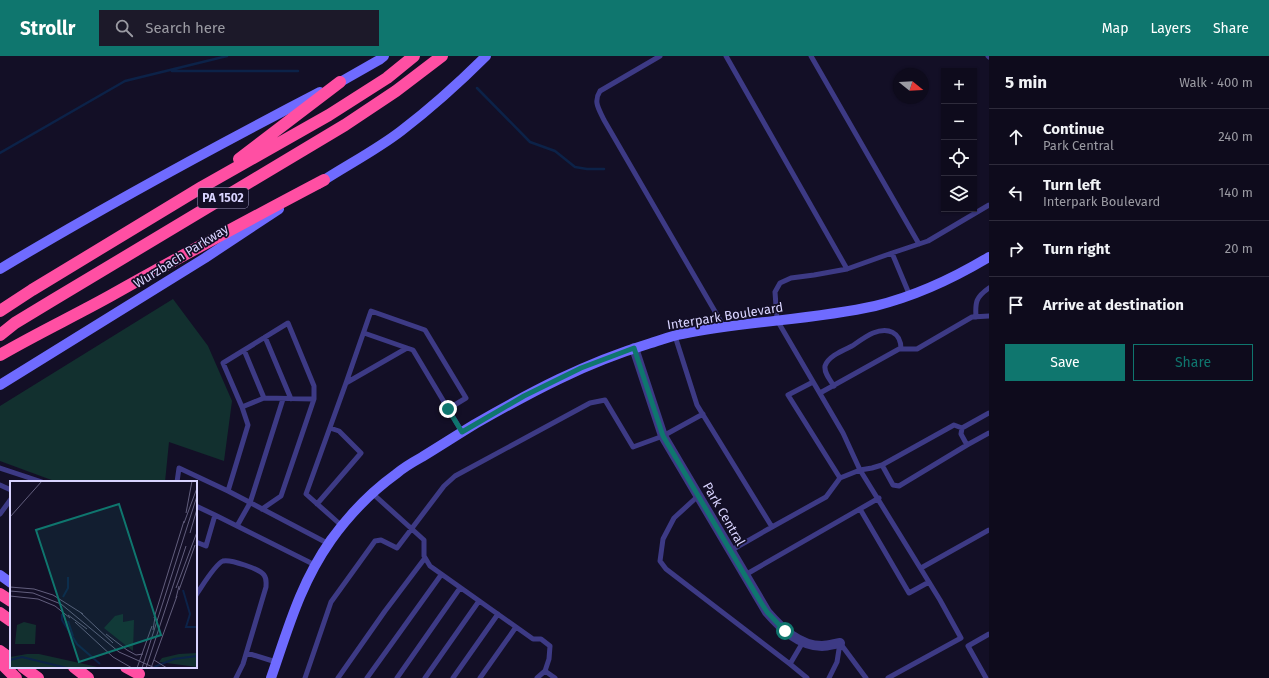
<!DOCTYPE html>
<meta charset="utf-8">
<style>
:root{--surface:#0e0b1c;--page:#1c1929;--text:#f1f3f6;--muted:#9b9ba3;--line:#2e2b3b;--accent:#0f766e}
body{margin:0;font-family:"Fira Sans",sans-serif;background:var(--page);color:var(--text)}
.controls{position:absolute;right:12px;top:12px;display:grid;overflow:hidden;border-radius:0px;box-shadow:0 1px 3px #0004}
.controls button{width:36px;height:36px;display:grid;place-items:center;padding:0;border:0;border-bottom:1px solid var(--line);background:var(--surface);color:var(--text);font:20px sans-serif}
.compass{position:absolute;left:893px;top:12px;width:36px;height:36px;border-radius:50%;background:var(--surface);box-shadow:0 1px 3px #0004;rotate:108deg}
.stop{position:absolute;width:12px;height:12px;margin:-9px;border:3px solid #0f766e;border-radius:50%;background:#fff}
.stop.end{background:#0f766e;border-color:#fff;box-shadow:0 1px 4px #0008}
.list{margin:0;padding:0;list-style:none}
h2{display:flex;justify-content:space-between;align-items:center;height:52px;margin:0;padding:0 16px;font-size:17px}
h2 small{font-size:13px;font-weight:400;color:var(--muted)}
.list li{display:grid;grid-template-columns:26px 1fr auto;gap:12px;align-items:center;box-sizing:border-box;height:56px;padding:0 16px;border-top:1px solid var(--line)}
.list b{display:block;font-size:15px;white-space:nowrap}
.list p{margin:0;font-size:13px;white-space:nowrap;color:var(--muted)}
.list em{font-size:13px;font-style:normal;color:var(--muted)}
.actions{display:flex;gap:8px;padding:12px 16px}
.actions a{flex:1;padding:9px 0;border:1px solid var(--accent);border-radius:0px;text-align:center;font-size:14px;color:var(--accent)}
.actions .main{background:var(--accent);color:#fff}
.icon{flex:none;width:22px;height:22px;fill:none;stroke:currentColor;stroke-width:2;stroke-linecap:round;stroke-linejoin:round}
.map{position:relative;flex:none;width:989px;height:622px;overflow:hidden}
header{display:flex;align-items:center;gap:24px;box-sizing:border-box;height:56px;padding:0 20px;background:var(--accent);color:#fff}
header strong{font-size:19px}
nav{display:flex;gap:22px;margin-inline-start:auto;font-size:14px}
.search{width:280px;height:36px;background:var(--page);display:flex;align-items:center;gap:10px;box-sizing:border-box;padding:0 14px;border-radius:0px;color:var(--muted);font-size:15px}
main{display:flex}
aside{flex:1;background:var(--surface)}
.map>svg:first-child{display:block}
</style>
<header>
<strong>Strollr</strong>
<div class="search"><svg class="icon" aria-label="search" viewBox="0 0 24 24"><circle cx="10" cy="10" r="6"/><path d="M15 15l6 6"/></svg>Search here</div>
<nav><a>Map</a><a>Layers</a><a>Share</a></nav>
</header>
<main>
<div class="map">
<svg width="989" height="622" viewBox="0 0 989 622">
<rect width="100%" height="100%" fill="#130f26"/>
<path fill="#12302f" d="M173,243L208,290L232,345L224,405L169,386L165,426H57L0,405V350Z"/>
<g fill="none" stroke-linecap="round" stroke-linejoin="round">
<path stroke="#0c2248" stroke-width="2.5" d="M172,15H298
M477,32L530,86L555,95L575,111L587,113H604
M0,97L125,25L227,0"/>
<path stroke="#3d3a85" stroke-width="5" d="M660,0L600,35C593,46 599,53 604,64L724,271
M726,0L847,213L814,219L791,222L780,227L775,236L777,264L843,377L860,414L940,544L961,582L888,622
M811,0L919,188
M988,0L989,1
M892,197L928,185L989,149
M847,213L892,197L910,240
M976,261C975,246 976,241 989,232
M364,277L407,292
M675,280L697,349L772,471L730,495
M265,281L291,343
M244,294L264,342
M813,326L788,339L840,422L860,414L872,412L882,409L954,369L962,372L989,357
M346,327L371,255L425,274L466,342L448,353
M834,330C830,324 824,317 825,310C828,300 844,294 852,290C858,286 866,280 873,277C888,271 901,276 901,293
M820,337L899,293H917L972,261L989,260
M962,372L961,378L967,389L989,377
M882,409L893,429L899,430L967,389
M0,412L42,426
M177,426L179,412L228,435L248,369L242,351
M0,429L11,434
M228,435L329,488
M372,437L424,484V500L430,510L533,583H541L550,590L549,603L545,615L537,622
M698,440L674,462L663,483L660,505L666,513L790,608L807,622
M317,448L361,397L339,375L330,372
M196,450L215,459
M262,453L281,440L314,343V330L288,267L223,307L242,351L264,342L314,343
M860,453L909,537L929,526
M0,458L11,443
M237,470L250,447L283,343
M342,470L306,438L346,327L407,292L413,294L462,376
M772,471L826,441L840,422
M196,486L206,490L215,459L315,509
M921,512L989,474
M745,519L879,442
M196,539C201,532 215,508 223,505C230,503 260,513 264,519C267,523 266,526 266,531L243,608L236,622
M840,587L866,622
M247,597L276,606
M790,608L803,586
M545,615L555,622
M305,622L331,546L375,485L381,484L397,492L444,430L455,420L590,347L605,344L633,391L663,380L703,358
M338,622L385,555L425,502
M367,622L441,519
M397,622L460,532
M425,622L479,545
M453,622L498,558
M480,622L516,571
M829,622L837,606L840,587
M986,622L968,590L989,578"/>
<path stroke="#3d3a85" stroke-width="10" d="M634,292L663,380L767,556C781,572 799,590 822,590C828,590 834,588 840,587"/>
<path stroke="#6f6bff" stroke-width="10" d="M335,29L379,4L384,0
M318,128C345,110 375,95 401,75C431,52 459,27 486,0
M0,213C105,150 212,92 320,36
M0,329L205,202L279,153
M0,519L11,527
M271,622C288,573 300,528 331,484C349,459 371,436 396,418C404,411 413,406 422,401C440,390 457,379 475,368C531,336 585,307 648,288C659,285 670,280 682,278C746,265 812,264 875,250C916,240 954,222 989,201"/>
<path stroke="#ff4fa3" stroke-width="12" d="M239,103L340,26
M0,255L32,234L202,131L329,59L387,22L414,0
M0,279L15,267L53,244L345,69L396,35L442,0
M0,299C36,278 74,260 110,240C181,200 252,162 324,124
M0,538L11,545
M0,557L11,565
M0,595L11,603
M0,606L16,622
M23,611L38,622
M74,611L88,622
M126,611L139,618"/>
</g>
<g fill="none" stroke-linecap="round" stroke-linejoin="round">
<path stroke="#0f766e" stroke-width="5" d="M448,353L462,376L524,340L581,312L634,292L663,380L760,545L767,556L785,575"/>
</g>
<g text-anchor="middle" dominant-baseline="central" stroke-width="3.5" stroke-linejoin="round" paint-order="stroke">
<rect fill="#130f26" stroke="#9e99be" stroke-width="1" x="198" y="132" width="50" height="20" rx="3"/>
<g font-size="12" font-weight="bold" fill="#d9d4ff">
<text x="223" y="142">PA 1502</text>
</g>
<g font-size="13" fill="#d9d4ff" stroke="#130f26">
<text transform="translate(181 200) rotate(-32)">Wurzbach Parkway</text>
<text transform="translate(725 260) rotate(-9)">Interpark Boulevard</text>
<text transform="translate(724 458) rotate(60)">Park Central</text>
</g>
</g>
<g transform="translate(10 425)">
<rect width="187" height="187" fill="#130f26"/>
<path d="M113,133V141L124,139L123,170L94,147L105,135ZM14,141L26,144L25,163H5L7,144ZM187,172V186L149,181L152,177L169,173ZM17,173H29L92,187H0V176Z" fill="#12302f"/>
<path fill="none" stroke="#0c2248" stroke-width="2" d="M173,109L180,133L176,146H187M53,116L58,107V96M52,133V139L67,163L90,183M58,140L63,155M0,179L12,176L57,187M144,186L164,178L187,175"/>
<path fill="none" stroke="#625e7d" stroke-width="1" d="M176,32L182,0M0,36L32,0M174,42L187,7M180,52L187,28M0,106L24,108L43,114L73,133M166,107L187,51M169,109L185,64M0,110L23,112L51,123L109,171L145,187M0,115L28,118L45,125L60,137M166,117L169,105M71,132L103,162M58,134L77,148M144,137L174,40M65,141L103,176L122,187M143,149L145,136M96,153L117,169L126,174L133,173M144,179L157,187M127,187L142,145M132,187L187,15M136,187L176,65M141,187L167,115"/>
<path fill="#0f766e" fill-opacity="0.15" stroke="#0f766e" stroke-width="2" d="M109,23L151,154L69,181L26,49Z"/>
<rect width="187" height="187" fill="none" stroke="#d9d4ff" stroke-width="2"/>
</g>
</svg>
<div class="controls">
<button>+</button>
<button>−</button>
<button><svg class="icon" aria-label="locate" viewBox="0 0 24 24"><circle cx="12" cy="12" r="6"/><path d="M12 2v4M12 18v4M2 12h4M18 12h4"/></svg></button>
<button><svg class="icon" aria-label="layers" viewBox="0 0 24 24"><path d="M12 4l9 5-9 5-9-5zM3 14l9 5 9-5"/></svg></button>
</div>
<svg class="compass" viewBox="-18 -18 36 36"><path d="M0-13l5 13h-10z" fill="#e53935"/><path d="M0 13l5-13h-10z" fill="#9b9ba3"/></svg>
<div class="stop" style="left:785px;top:575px"></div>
<div class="stop end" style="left:448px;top:353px"></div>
</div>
<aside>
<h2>5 min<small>Walk · 400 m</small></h2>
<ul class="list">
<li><svg class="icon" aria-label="ahead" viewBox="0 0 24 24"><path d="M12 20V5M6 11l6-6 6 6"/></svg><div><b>Continue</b><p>Park Central</p></div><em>240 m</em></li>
<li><svg class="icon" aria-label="left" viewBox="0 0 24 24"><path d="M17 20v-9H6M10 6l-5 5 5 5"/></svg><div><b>Turn left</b><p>Interpark Boulevard</p></div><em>140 m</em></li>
<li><svg class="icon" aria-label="right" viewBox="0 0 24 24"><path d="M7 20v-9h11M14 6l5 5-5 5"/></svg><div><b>Turn right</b></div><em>20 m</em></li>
<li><svg class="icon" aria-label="arrive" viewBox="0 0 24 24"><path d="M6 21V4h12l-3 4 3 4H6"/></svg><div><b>Arrive at destination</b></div></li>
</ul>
<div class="actions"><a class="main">Save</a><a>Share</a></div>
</aside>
</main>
